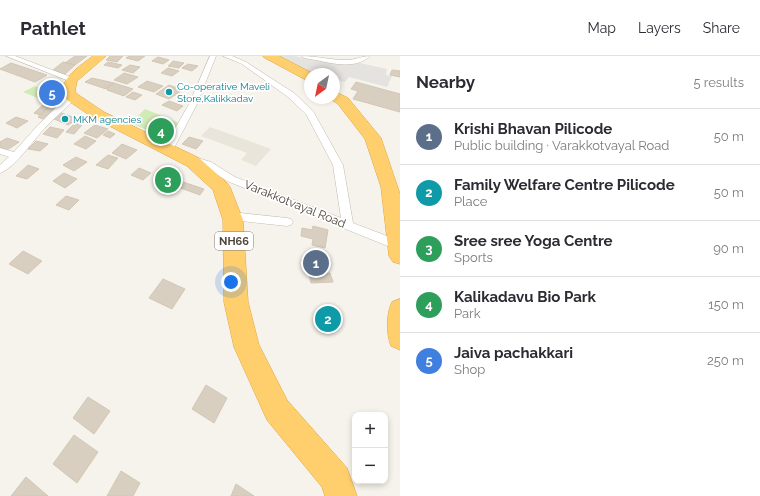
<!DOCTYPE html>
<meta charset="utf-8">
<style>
:root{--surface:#fff;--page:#f2f2f3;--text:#2b2b33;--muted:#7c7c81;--line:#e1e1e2;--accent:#fc3f1d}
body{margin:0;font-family:Raleway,sans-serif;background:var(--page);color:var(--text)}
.controls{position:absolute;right:12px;bottom:12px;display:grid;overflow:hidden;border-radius:8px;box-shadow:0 2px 6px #0003}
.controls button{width:36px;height:36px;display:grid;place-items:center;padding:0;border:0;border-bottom:1px solid var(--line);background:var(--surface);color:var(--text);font:20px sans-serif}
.compass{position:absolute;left:304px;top:12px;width:36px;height:36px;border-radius:50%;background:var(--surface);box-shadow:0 2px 6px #0003;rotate:213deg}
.you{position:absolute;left:231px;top:226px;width:14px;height:14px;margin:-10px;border:3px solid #fff;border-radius:50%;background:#1a73e8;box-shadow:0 0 0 6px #1a73e833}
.badge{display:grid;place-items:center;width:26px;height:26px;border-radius:50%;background:var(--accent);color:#fff;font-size:13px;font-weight:700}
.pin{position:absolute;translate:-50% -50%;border:2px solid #fff;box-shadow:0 1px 4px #0006}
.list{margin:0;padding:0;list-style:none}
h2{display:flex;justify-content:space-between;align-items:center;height:52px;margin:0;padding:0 16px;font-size:17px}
h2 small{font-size:13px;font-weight:400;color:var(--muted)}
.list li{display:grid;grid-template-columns:26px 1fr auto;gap:12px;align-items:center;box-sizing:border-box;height:56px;padding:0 16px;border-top:1px solid var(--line)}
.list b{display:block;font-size:15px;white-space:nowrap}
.list p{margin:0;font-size:13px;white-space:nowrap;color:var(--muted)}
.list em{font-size:13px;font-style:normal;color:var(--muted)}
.map{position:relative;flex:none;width:400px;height:440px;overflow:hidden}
header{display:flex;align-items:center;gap:24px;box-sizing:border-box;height:56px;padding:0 20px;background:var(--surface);border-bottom:1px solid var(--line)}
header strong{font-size:19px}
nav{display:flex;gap:22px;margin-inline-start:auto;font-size:14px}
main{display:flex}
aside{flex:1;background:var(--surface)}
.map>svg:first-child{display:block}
</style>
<header>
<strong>Pathlet</strong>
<nav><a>Map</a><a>Layers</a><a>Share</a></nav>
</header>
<main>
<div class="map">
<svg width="400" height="440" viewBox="0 0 400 440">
<rect width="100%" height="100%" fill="#f6f3ec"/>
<path fill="#eae5da" d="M210,71L271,93L256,110L241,104L247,97L201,80Z"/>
<path fill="#d2eab5" d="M35,30L46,35L54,46L46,47L40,43L23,36Z
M145,53L179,67L167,83L131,67Z"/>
<path fill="#e5e3e0" d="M267,0H293L347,8L360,7L387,13L386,19L392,20L387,31L349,21L345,26L334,23V18H313Z"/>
<path fill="#d8cfc1" stroke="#d3c7b4" d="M75,0H87L75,9L65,7Z
M110,0H123L117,6L106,4Z
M129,0H145L138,5L126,2Z
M158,1L169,4L163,8L152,5Z
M173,5L184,7L179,12L168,10Z
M63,6L75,9L65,18L53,14Z
M108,6L122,9L118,12L104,9Z
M11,7L47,19L35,26L0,13Z
M188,8L198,10L192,15L182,12Z
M130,9L140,11L133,17L122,14Z
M168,12L179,15L172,20L161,17Z
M392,14L400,15V21L390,19Z
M124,17L138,21L127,28L114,24Z
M92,22L114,27L106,33L85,26Z
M147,25L163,30L154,36L138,31Z
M356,26L400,38V56L353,43L358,35L351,33Z
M114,27L133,33L124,40L107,34L108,33L106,32Z
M169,29L183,34L169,43L156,38Z
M52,33L57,39L51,40L46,35Z
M133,36L142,39L135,44L126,41Z
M169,45L183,50L177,55L162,49Z
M43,49L49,51L40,59L34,57Z
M49,50L56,53L45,64L38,61Z
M59,56L78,63L68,69L52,62Z
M16,61L28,65L17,72L6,67Z
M75,67L82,69L74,78L66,76Z
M95,69L108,73L97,82L84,77Z
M50,71L64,74L57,82L43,78Z
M108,75L115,78L110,82L103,79Z
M85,80L96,85L86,93L74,88Z
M189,81L203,85L196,93L182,88Z
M7,82L19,86L7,94L0,91V86Z
M36,85L48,88L40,95L28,93Z
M122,88L137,94L126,103L112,97Z
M108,99L118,102L108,113L96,109Z
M76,101L87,106L74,115L63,109Z
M28,109L39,113L27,123L16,120Z
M139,112L151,117L143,124L131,119Z
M159,112L167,115L163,118L156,115Z
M170,116L183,122L172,135L157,128Z
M64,117L77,123L65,132L53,125Z
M180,125L204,133L200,139L175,130Z
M66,140L79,144L69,154L56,149Z
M313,170L328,174L325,192L312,189L313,183L301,180L302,172L312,174Z
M23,195L42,205L28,218L9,208Z
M310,197L322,199L323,217L310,215Z
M330,217L333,226L311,227L309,218Z
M163,223L185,233L172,253L149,242Z
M328,256L336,269L329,271L320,258Z
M206,329L227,342L214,367L192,353Z
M88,341L110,355L94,378L73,362Z
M74,379L98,396L77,427L53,408Z
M121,415L140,427L133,440H107Z
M26,421L48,440H11Z
M236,428L254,440H231Z"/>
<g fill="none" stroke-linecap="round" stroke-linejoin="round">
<defs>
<path id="street" d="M6,0H15L76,23L72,25H69Z
M210,0H216L197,48L173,94L168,97L165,96L163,94L189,48Z
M223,0H232L246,6L294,37L313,55L343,109L353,167L400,185V195L227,125L204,110L190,108L188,106L190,104L198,102L211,106L235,121L341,162L333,109L306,58L288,41L242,8Z
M302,0C316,0 331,4 346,4C355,4 362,0 370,0C357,13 333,8 316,4C311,3 305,3 302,0Z
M69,39H75L76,41C67,52 55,61 45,72C34,83 14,113 0,117V109L9,101L0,98V92L14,96L38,69Z
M240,157L287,162L291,163L293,166L291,169L287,170L241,165L233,168L229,167L227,164L229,161Z"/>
<path id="highway" d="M93,0H106L77,25L75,35L77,38L104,56L199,102L227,127L230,131L243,164L248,246L259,289L287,344L347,412L357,440H325L322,431L267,364L234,291L224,246L223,164L213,134L187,110L94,62L67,44L61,35C66,18 80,10 93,0Z
M263,0H279L314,18H310V25L306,24L265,2Z
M334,35L348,42L381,82L400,138V208L393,206L389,200L381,131L365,83L338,48L329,42H334Z
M400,243V294L391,290C386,277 386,258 392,246Z"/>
</defs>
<use href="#street" stroke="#c2bbae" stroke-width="1"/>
<use href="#highway" stroke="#e0a43c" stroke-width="1"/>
<use href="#street" fill="#fff" fill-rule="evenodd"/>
<use href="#highway" fill="#ffcf6e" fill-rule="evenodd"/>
</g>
<g fill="#0f9aa8" stroke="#fff" stroke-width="1.5">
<circle cx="169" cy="36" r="4"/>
<circle cx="65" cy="63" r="4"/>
</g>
<g text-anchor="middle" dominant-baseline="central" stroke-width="3.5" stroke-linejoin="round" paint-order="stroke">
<g font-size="10" fill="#0d838f" stroke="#fff" text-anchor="start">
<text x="177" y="30">Co-operative Maveli<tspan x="177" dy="12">Store,Kalikkadav</tspan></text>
<text x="73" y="63">MKM agencies</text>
</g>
<rect fill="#fff" stroke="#817c74" stroke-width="1" x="215" y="176" width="38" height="18" rx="3"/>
<g font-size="11" font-weight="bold" fill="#4b4439">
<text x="234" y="185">NH66</text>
</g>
<g font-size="12" fill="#4b4439" stroke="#fff">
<text transform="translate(295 148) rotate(22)">Varakkotvayal Road</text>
</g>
</g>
</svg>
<div class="controls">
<button>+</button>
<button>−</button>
</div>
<svg class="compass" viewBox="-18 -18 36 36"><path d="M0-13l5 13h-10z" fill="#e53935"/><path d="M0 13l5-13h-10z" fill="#7c7c81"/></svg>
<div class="you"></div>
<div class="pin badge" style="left:316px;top:207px;background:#5c6f8a">1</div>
<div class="pin badge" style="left:328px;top:263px;background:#0f9aa8">2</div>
<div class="pin badge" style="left:168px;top:124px;background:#2e9e5b">3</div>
<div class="pin badge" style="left:161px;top:75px;background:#2e9e5b">4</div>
<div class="pin badge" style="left:52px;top:37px;background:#3f7fe0">5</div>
</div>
<aside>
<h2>Nearby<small>5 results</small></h2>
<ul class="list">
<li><span class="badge" style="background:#5c6f8a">1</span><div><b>Krishi Bhavan Pilicode</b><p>Public building · Varakkotvayal Road</p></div><em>50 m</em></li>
<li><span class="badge" style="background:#0f9aa8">2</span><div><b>Family Welfare Centre Pilicode</b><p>Place</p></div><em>50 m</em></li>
<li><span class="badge" style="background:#2e9e5b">3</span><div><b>Sree sree Yoga Centre</b><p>Sports</p></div><em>90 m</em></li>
<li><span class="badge" style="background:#2e9e5b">4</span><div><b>Kalikadavu Bio Park</b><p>Park</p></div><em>150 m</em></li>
<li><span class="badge" style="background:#3f7fe0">5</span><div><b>Jaiva pachakkari</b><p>Shop</p></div><em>250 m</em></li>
</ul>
</aside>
</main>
